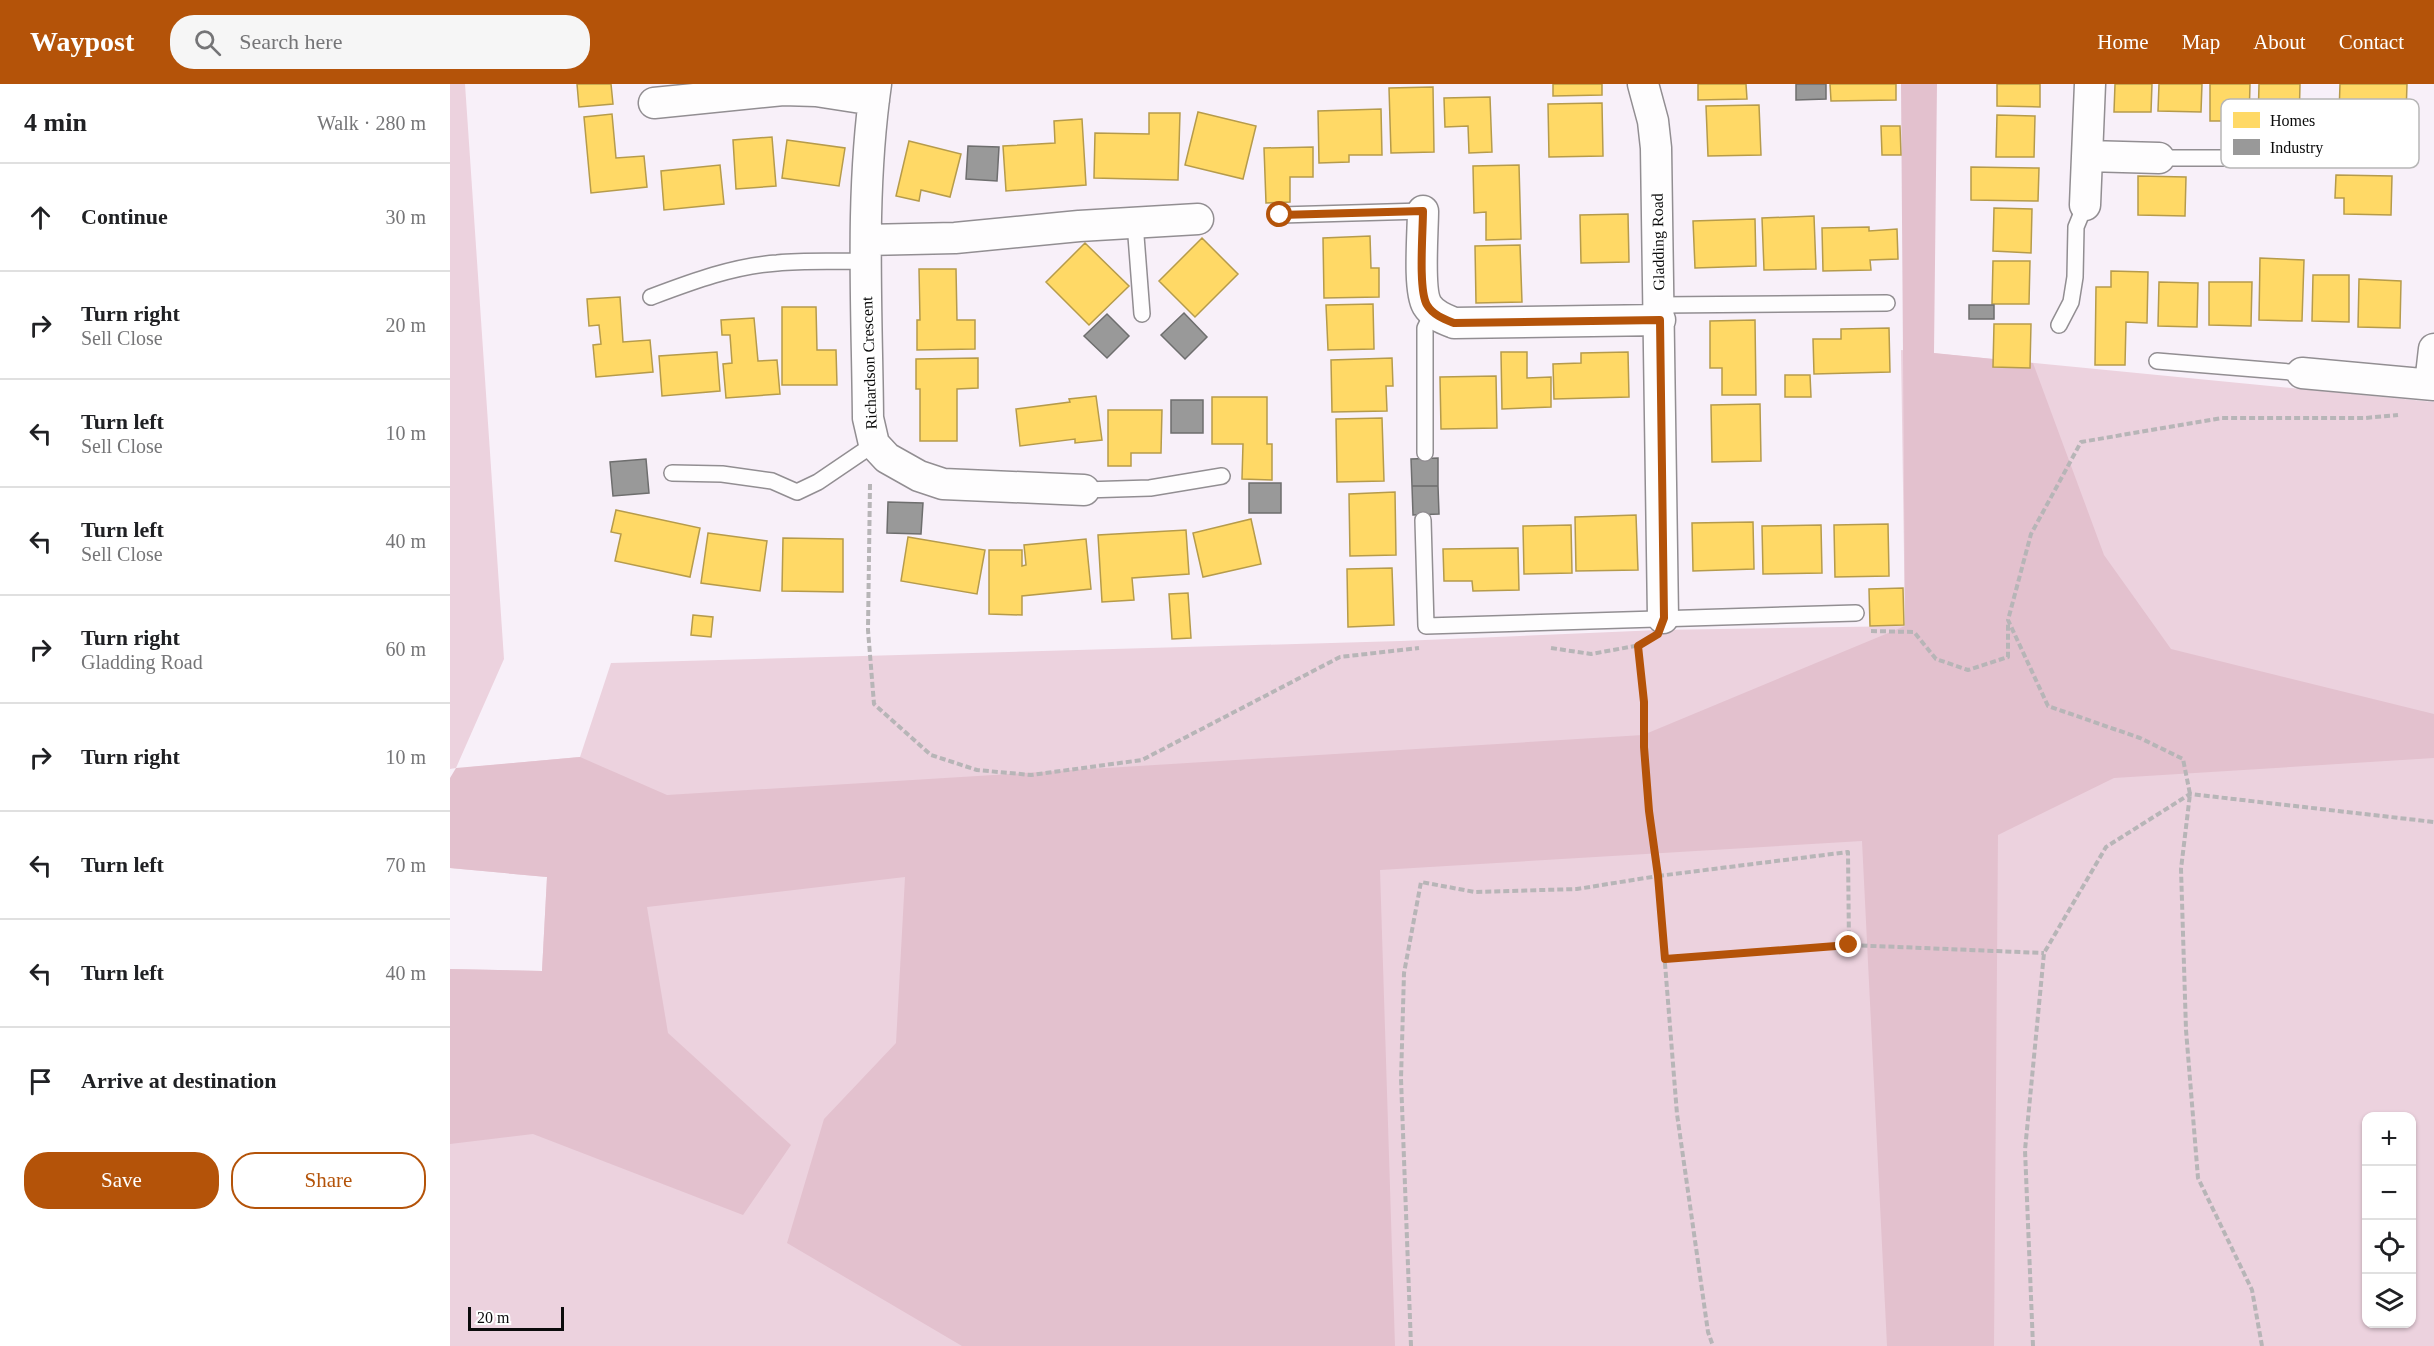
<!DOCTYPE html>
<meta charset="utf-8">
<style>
:root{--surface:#fff;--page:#f6f6f6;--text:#202124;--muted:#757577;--line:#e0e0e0;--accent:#b45309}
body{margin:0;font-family:Georgia,serif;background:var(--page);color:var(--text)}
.controls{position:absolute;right:18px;bottom:18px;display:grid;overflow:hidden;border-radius:12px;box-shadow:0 2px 4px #0004}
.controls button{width:54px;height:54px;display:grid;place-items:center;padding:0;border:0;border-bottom:2px solid var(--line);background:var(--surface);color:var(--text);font:30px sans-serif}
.scale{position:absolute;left:18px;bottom:15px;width:96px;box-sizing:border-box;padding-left:6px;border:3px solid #0b0b0b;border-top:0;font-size:16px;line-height:21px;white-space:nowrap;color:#0b0b0b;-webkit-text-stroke:4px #fff;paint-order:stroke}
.stop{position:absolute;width:18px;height:18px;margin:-14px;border:4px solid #b45309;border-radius:50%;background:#fff}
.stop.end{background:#b45309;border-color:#fff;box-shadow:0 2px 6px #0008}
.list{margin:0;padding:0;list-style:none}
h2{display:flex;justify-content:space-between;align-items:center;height:78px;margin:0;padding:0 24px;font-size:26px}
h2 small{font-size:20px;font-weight:400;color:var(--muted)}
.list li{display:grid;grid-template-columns:39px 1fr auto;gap:18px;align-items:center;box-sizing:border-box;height:108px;padding:0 24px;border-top:2px solid var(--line)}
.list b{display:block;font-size:22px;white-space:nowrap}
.list p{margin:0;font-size:20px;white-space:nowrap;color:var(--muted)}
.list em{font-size:20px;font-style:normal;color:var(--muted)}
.actions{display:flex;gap:12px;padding:18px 24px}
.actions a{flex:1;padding:14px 0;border:2px solid var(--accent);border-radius:24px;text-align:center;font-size:21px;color:var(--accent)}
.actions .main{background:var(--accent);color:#fff}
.icon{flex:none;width:33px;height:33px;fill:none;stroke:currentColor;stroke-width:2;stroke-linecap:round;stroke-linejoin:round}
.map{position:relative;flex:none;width:1984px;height:1262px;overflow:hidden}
header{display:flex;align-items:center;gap:36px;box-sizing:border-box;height:84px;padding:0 30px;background:var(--accent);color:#fff}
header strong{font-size:28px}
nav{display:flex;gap:33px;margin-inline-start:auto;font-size:21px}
.search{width:420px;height:54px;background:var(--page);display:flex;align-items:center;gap:15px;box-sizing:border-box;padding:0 21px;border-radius:24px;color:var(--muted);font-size:22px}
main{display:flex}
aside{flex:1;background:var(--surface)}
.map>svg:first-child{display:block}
</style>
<header>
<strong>Waypost</strong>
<div class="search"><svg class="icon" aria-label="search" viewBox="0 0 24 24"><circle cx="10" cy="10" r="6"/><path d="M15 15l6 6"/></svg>Search here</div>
<nav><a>Home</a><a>Map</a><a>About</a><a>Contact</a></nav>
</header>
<main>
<aside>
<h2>4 min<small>Walk · 280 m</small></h2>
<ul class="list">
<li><svg class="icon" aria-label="ahead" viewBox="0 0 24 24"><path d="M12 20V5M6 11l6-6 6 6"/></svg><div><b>Continue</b></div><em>30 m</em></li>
<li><svg class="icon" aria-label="right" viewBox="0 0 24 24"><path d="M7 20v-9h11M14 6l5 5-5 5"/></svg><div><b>Turn right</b><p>Sell Close</p></div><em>20 m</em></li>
<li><svg class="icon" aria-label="left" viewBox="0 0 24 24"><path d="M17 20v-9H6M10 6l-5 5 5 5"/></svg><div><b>Turn left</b><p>Sell Close</p></div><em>10 m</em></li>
<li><svg class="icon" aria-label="left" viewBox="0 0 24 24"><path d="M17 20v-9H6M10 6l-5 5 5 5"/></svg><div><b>Turn left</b><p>Sell Close</p></div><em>40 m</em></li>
<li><svg class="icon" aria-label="right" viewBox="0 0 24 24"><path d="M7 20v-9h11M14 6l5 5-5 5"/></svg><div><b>Turn right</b><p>Gladding Road</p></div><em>60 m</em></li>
<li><svg class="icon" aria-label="right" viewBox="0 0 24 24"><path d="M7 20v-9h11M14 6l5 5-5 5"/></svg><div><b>Turn right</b></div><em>10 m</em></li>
<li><svg class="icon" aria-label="left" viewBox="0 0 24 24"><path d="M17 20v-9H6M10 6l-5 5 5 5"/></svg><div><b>Turn left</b></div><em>70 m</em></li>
<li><svg class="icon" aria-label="left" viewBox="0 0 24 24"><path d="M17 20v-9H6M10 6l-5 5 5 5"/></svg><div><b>Turn left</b></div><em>40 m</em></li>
<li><svg class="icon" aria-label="arrive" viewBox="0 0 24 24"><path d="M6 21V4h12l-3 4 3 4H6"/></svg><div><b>Arrive at destination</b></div></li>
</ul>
<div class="actions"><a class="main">Save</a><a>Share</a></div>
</aside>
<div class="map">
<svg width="1984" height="1262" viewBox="0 0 1984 1262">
<rect width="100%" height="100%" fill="#f8f0f9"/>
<path fill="#ecd2de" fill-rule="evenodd" d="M0,0H15L54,575L6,684L0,685Z
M1451,266L1984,318V1262H0V885L92,887L97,793L0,784V710L21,683L130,673L161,579L951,557L1209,546L1455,542ZM1916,1032H1962V1240H1916Z"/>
<path fill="#e3c1ce" d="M1451,0H1487L1484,269L1583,279L1654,471L1721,565L1984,630V674L1664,694L1548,751L1544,1262H1437L1412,757L930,786L945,1262H512L337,1159L374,1035L446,959L455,793L197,823L218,949L341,1061L293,1131L83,1050L0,1060V885L92,887L97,793L0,784V694L6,684L130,673L217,711L1193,651L1455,542Z"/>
<path fill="#ffd966" stroke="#b69b4b" stroke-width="1.5" d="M127,0H161L163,20L129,23Z
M1103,0H1152V11L1103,12Z
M1248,0H1296L1297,15L1248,16Z
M1380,0H1446V16L1381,17Z
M1547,0H1590V23L1547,22Z
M1665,0H1702L1701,28H1664Z
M1709,0H1752L1751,28L1708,27Z
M1760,0H1800L1799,37H1760Z
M1809,0H1850L1849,41L1808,39Z
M1890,0H1957L1956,31L1889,30Z
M983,3L984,68L941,69L939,4Z
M1040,13L1042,68L1019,69L1018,42L995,43L994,14Z
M1152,19L1153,72L1099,73L1098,20Z
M1309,21L1311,71L1258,72L1256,22Z
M931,25L932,71H899V78L869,79L868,27Z
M748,28L806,42L793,95L735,81Z
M699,29H730L728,96L644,94L645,49L699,50Z
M162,30L166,74L194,72L197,103L141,109L134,33Z
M1547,31L1585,32L1584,73H1546Z
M632,35L636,101L556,107L553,62L605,59L604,37Z
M1431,42H1450L1451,71H1432Z
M322,53L326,102L286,105L283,56Z
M337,56L395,64L389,102L332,94Z
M459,57L511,70L500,113L471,106L469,117L446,112Z
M863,63V93H840V118L816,119L814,64Z
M270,81L274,120L214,126L211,87Z
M1069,81L1071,155L1036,156V128L1024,129L1023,82Z
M1521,83L1589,84L1588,117L1521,116Z
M1886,91L1942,92L1941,131L1894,130V114H1885Z
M1688,92L1736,93L1735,132L1688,131Z
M1544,124L1582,125L1581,169L1543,167Z
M1178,130L1179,178L1131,179L1130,131Z
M1364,132L1366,185L1314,186L1312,134Z
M1305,135L1306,182L1245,184L1243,137Z
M1419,143V147L1447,145L1448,175L1420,176L1421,186L1373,187L1372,144Z
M920,152L921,184H929V213L874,214L873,154Z
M752,154L788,190L745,233L709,197Z
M635,159L679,202L639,241L596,198Z
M1070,161L1072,218L1026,219L1025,162Z
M1810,174L1854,176L1852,237L1809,236Z
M1543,177H1580L1579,220H1542Z
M469,185H506L507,236H525V265L467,266V236H470Z
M1661,187L1698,188L1697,239L1676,238L1675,281H1645L1646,203H1661Z
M1863,191H1899V238L1862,237Z
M1909,195L1951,197L1950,244L1908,243Z
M1709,198L1748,199L1747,243L1708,242Z
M1759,198H1802L1801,242L1759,241Z
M170,213L173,258L200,256L203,288L146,293L143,261L151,260L149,241L139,242L137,215Z
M923,220L924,265L878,266L876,221Z
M332,223H366L367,266H386L387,301H332Z
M304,234L308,277L327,276L330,310L276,314L273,280L282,279L280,251H272L271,236Z
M1305,236L1306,311H1272V284H1260V237Z
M1544,240H1581L1580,284L1543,283Z
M1439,244L1440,288L1364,290L1363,255H1391V245Z
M267,268L270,307L212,312L209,272Z
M1051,268H1077V294L1101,293V323L1052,325Z
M1178,268L1179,313L1104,315L1103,280L1131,279V269Z
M528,274V304L507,305V357H470V305H466V275Z
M942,274L943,302H936L937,327L882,328L881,276Z
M1335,291H1360L1361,313H1335Z
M1046,292L1047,344L991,345L990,293Z
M646,312L652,356L625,359V355L570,362L566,325L620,318L619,315Z
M762,313H817V360H822V396L792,395L793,360H762Z
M1310,320L1311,377L1262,378L1261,321Z
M658,326H712L711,369H681V382H658Z
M932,334L934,397L887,398L886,335Z
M945,408L946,471L900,472L899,410Z
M166,426L250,444L240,493L165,477L171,450L161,448Z
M1186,431L1188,486L1126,487L1125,433Z
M801,435L811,480L753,493L743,449Z
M1303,438L1304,485L1243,487L1242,439Z
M1438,440L1439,492L1385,493L1384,441Z
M1121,441L1122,489L1074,490L1073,442Z
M1371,441L1372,489L1313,490L1312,442Z
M736,446L739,490L682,494L684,516L652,518L648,451Z
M258,449L317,457L310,507L251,499Z
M458,453L535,466L527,510L451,497Z
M333,454L393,455V508L332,507Z
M636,455L641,505L572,512V531L539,530V466H572V482L576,481L574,461Z
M1068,464L1069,506L1023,507L1022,497H994L993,465Z
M942,484L944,541L898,543L897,485Z
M1453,504L1454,541L1420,542L1419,505Z
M738,509L741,554L722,555L719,510Z
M243,531L263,533L261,553L241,551Z"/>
<path fill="#999" stroke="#6e6e6e" stroke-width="1.5" d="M1346,0H1376V15L1346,16Z
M518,62L549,63L547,97L516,95Z
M1519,221H1544V235H1519Z
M734,229L757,253L735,275L711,251Z
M657,230L679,252L657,274L634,252Z
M721,316H753V349H721Z
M988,374V402H962L961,375Z
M196,375L199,409L163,412L160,378Z
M799,399H831V429H799Z
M962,402H988L989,430L963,431Z
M438,418L473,419L471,450L437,449Z"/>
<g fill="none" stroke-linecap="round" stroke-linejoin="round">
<defs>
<path id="lane" d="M1709,74H1840
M830,131L973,127
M685,139L692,230
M201,213C241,198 283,182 327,179C356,176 386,178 416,177
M1209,221L1437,219
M1609,241L1621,218L1625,193L1626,143L1635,121
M1707,277L1852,289
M975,369V244L983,228
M222,389L272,390L322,397L347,408L368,398L424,360
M634,406L700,404L772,392
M973,436L976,542L1406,529"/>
<path id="street" d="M426,0C410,111 417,223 418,334L424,360L437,374L469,392L493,400L634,406
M1193,0L1203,37L1206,64L1213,534
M204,19L333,6L366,7L424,16
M1637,72L1709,74
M1635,121L1640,0
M973,127C973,147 968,206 977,221C983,231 994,235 1004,239L1210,236
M416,156L505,154L629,142L748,135
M1852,289L1984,301
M1980,300L1984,265"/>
</defs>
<use href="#lane" stroke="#928e92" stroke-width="18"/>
<use href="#street" stroke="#928e92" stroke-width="33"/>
<path stroke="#b7b5b7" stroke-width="4" stroke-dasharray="6 3" stroke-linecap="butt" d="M420,400L418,546L424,620L481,671L527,686L581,691L692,676L890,573L969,564
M1421,547L1464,548L1486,575L1518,586L1558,573V539
M1188,562L1194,618V663L1199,727L1208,792
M1101,564L1141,570L1185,562
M1208,792L1398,768L1399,861L1594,869
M1215,875L1399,861
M961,1262L951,995L954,889L971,798L1025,808L1127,805L1208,792L1227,1030L1258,1248L1263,1262
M1583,1262L1575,1066L1594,869L1656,763L1740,710L1984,738
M1812,1262L1802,1206L1748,1094L1736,946L1731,785L1740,710L1733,675L1690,654L1598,622L1558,536L1581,450L1631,358L1772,334H1915L1948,331"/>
<use href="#lane" stroke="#fefdfe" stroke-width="15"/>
<use href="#street" stroke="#fefdfe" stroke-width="30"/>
</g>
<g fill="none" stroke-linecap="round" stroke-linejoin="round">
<path stroke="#b45309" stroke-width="8" d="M830,131L973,127C973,147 968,206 977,221C983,231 994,235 1004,239L1210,236L1214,534L1208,550L1188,562L1194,618V663L1199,727L1208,792L1215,875L1399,861"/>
</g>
<g text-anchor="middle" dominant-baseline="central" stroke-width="6" stroke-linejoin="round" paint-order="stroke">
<g font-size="16" fill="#0b0b0b" stroke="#fff">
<text transform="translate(1208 158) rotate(-91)">Gladding Road</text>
<text transform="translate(419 279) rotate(-92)">Richardson Crescent</text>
</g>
</g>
<rect x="1771" y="15" width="198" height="69" rx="9" fill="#fff" stroke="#b6b6b6" stroke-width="1.5"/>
<rect x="1783" y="28" width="27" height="16" fill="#ffd966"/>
<rect x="1783" y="55" width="27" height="16" fill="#999"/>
<g font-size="16" fill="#0b0b0b">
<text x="1820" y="42">Homes</text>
<text x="1820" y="69">Industry</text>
</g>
</svg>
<div class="controls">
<button>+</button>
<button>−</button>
<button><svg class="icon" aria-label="locate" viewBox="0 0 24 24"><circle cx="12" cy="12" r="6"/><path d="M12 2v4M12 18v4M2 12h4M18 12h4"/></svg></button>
<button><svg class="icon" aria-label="layers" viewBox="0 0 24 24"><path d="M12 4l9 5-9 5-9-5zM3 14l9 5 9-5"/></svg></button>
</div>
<div class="scale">20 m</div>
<div class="stop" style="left:830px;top:131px"></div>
<div class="stop end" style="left:1399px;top:861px"></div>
</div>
</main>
